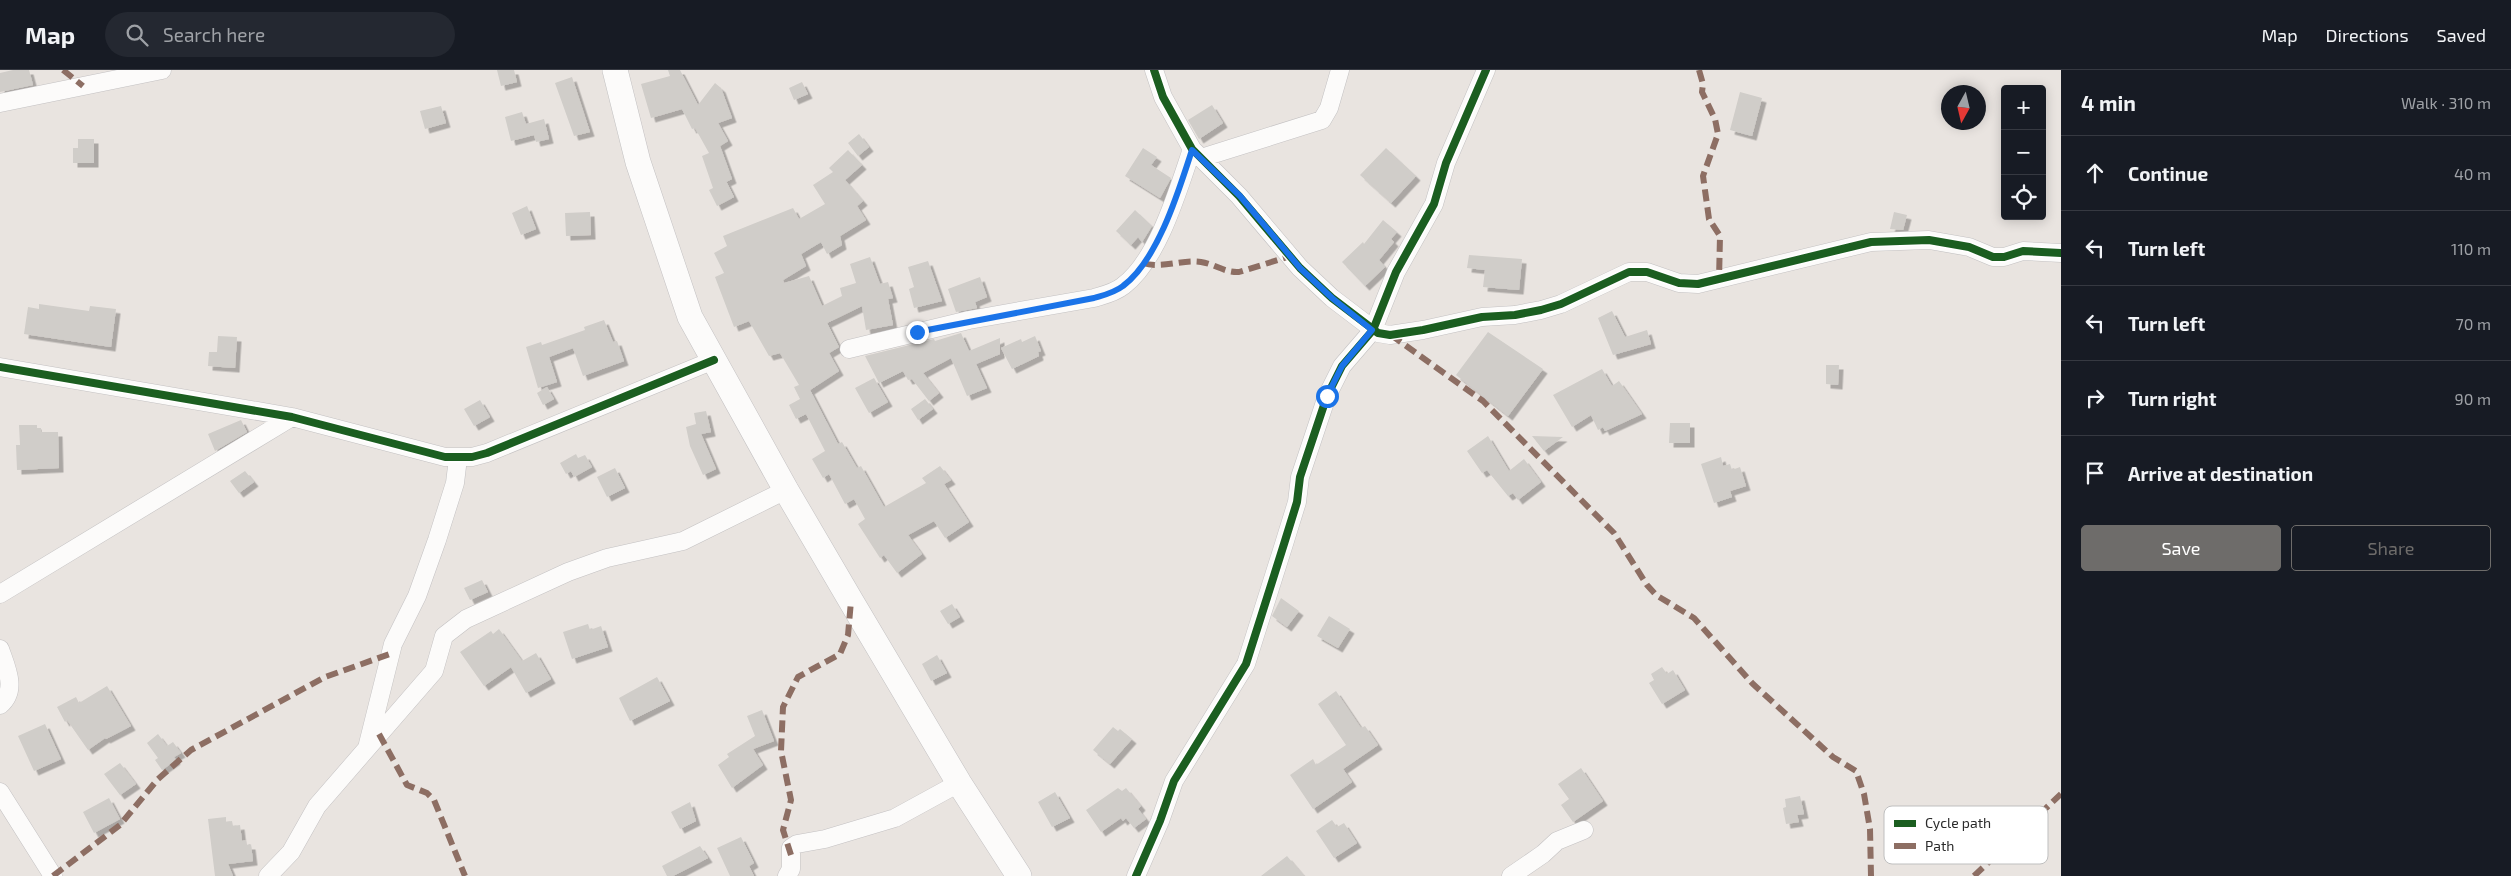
<!DOCTYPE html>
<meta charset="utf-8">
<style>
:root{--surface:#171b24;--page:#242831;--text:#f1f3f6;--muted:#9ea1a6;--line:#363941;--accent:#6e6c6a}
body{margin:0;font-family:"Exo 2",sans-serif;background:var(--page);color:var(--text)}
.controls{position:absolute;right:15px;top:15px;display:grid;overflow:hidden;border-radius:5px;box-shadow:0 2px 12px #0003}
.controls button{width:45px;height:45px;display:grid;place-items:center;padding:0;border:0;border-bottom:1px solid var(--line);background:var(--surface);color:var(--text);font:25px sans-serif}
.compass{position:absolute;left:1941px;top:15px;width:45px;height:45px;border-radius:50%;background:var(--surface);box-shadow:0 2px 12px #0003;rotate:188deg}
.stop{position:absolute;width:15px;height:15px;margin:-11px;border:4px solid #1a73e8;border-radius:50%;background:#fff}
.stop.end{background:#1a73e8;border-color:#fff;box-shadow:0 1px 5px #0008}
.list{margin:0;padding:0;list-style:none}
h2{display:flex;justify-content:space-between;align-items:center;height:65px;margin:0;padding:0 20px;font-size:21px}
h2 small{font-size:16px;font-weight:400;color:var(--muted)}
.list li{display:grid;grid-template-columns:32px 1fr auto;gap:15px;align-items:center;box-sizing:border-box;height:75px;padding:0 20px;border-top:1px solid var(--line)}
.list b{display:block;font-size:19px;white-space:nowrap}
.list em{font-size:16px;font-style:normal;color:var(--muted)}
.actions{display:flex;gap:10px;padding:15px 20px}
.actions a{flex:1;padding:11px 0;border:1px solid var(--accent);border-radius:5px;text-align:center;font-size:18px;color:var(--accent)}
.actions .main{background:var(--accent);color:#fff}
.icon{flex:none;width:28px;height:28px;fill:none;stroke:currentColor;stroke-width:2;stroke-linecap:round;stroke-linejoin:round}
.map{position:relative;flex:none;width:2061px;height:806px;overflow:hidden}
header{display:flex;align-items:center;gap:30px;box-sizing:border-box;height:70px;padding:0 25px;background:var(--surface);border-bottom:1px solid var(--line)}
header strong{font-size:24px}
nav{display:flex;gap:28px;margin-inline-start:auto;font-size:18px}
.search{width:350px;height:45px;background:var(--page);display:flex;align-items:center;gap:12px;box-sizing:border-box;padding:0 18px;border-radius:28px;color:var(--muted);font-size:19px}
main{display:flex}
aside{flex:1;background:var(--surface)}
.map>svg:first-child{display:block}
</style>
<header>
<strong>Map</strong>
<div class="search"><svg class="icon" aria-label="search" viewBox="0 0 24 24"><circle cx="10" cy="10" r="6"/><path d="M15 15l6 6"/></svg>Search here</div>
<nav><a>Map</a><a>Directions</a><a>Saved</a></nav>
</header>
<main>
<div class="map">
<svg width="2061" height="806" viewBox="0 0 2061 806">
<defs>
<filter id="shadow"><feDropShadow dx="4.5" dy="4.5" stdDeviation="0" flood-color="#0004"/></filter>
</defs>
<rect width="100%" height="100%" fill="#e9e4e0"/>
<path fill="#d0cdc9" filter="url(#shadow)" d="M13,0H29L33,15L0,22V3Z
M497,0H514L517,12L501,16Z
M668,0H680L698,35L715,13L721,18L732,48L718,53L728,71L720,76L732,109L726,112L725,109L734,127L717,136L709,120L713,118L702,86L709,83L695,58L692,59L682,39L651,48L641,14L670,6Z
M572,7L590,62L574,66L555,13Z
M802,12L808,24L794,30L789,18Z
M1740,22L1762,28L1752,66L1730,60Z
M1212,35L1223,53L1199,69L1188,50Z
M441,36L446,53L425,59L420,41Z
M522,42L526,54L544,49L549,69L536,72L534,65L511,71L505,47Z
M859,64L869,77L858,86L848,73Z
M78,69H94V93H73V78H78Z
M1143,78L1157,87L1151,95L1171,108L1160,128L1125,106Z
M1386,78L1416,106L1391,133L1360,105Z
M848,80L862,95L845,110L863,131L857,136L866,150L840,166L842,175L827,184L821,172L801,184L806,196L783,210L784,213L809,206L822,236L842,226L840,218L856,213L850,194L870,187L880,214L888,212L893,228L888,229L893,255L866,260L862,236L827,253L839,277L829,283L839,301L810,320L838,374L842,372L857,398L861,396L884,437L926,413L922,408L940,396L951,410L944,414L969,452L945,468L934,451L908,465L922,484L897,503L884,485L880,488L858,454L865,449L854,429L845,434L829,404L823,408L812,389L825,381L806,344L796,349L789,335L800,329L794,317L799,315L780,283L769,286L749,251L734,257L715,207L724,203L714,183L727,176L723,166L793,138L799,149L825,134L813,115L833,102L829,98Z
M527,136L536,159L521,165L512,143Z
M1135,140L1152,156L1142,172L1138,167L1131,175L1116,161Z
M590,142L591,165L566,166L565,143Z
M1894,142L1907,145L1903,160L1890,159Z
M1383,150L1397,162L1391,169L1394,172L1379,190L1385,197L1365,216L1342,192L1363,172L1364,174Z
M1469,185L1522,189L1519,220L1483,217L1485,200L1467,198Z
M928,191L942,231L914,238L909,219L914,217L908,197Z
M980,207L987,227L975,232L977,238L956,242L948,219Z
M39,234L89,241L90,236L116,239L111,277L24,264L28,237L39,239Z
M1612,241L1625,267L1647,260L1651,274L1613,285L1598,248Z
M604,250L613,272L617,271L624,291L583,306L573,278L549,287L557,312L538,318L526,277L541,272L542,275L585,260L584,257Z
M1488,262L1543,299L1508,346L1456,305Z
M961,263L969,281L1000,268V284L976,294L987,318L967,326L951,288L923,303L939,323L929,331L912,309L908,310L903,301L879,313L865,286L934,269L935,271Z
M218,266L237,267L235,298L208,296L209,282H217Z
M1035,266L1041,281L1038,282L1039,286L1012,299L1001,278L1021,269L1022,272Z
M1826,295H1839L1838,315L1826,314Z
M1602,299L1612,316L1619,311L1642,344L1605,361L1603,357L1598,360L1591,345L1572,357L1553,325Z
M874,308L888,332L869,343L855,318Z
M547,317L554,329L543,335L537,323Z
M925,329L933,339L918,350L911,339Z
M480,330L490,347L474,356L464,339Z
M706,341L711,362L701,364L716,399L703,405L690,376L686,357L696,354L694,343Z
M241,350L247,362L215,381L208,364Z
M1670,353H1690V373H1669Z
M19,355H37V358H41V362H58L59,398L17,400L16,375H20Z
M1488,366L1509,401L1524,389L1541,412L1518,430L1513,423L1508,426L1487,400L1482,403L1467,381Z
M1532,366L1563,367L1544,381Z
M576,384L578,388L585,385L592,397L574,407L571,401L566,404L560,393Z
M1721,387L1723,396L1730,394L1732,400L1740,397L1746,416L1730,421L1732,427L1714,433L1701,394Z
M615,398L625,418L607,427L597,407Z
M245,401L254,412L239,423L230,411Z
M482,510L488,522L470,530L464,518Z
M1281,528L1299,541L1287,557L1272,546Z
M952,534L960,547L948,554L940,541Z
M1329,546L1350,559L1338,578L1317,566Z
M588,554L590,560L601,556L608,577L572,589L563,562Z
M499,559L522,591L536,583L551,609L526,623L511,597L484,616L460,582L491,561L493,564Z
M937,585L947,603L931,611L922,594Z
M1662,597L1667,604L1673,600L1685,620L1662,634L1649,613L1654,610L1651,604Z
M657,607L670,631L630,651L619,628Z
M107,616L131,656L106,669L105,668L88,680L67,650L65,652L57,637L76,627L79,633Z
M1336,621L1361,658L1365,656L1378,675L1343,699L1352,712L1313,739L1290,705L1313,689L1316,695L1346,675L1318,634Z
M762,640L774,671L753,679L763,695L732,718L718,695L729,687L727,684L755,666L747,646Z
M45,654L61,689L34,701L18,666Z
M1113,657L1118,661L1120,659L1132,669L1110,694L1093,680Z
M158,664L167,676L173,672L181,683L174,687L176,690L162,700L155,690L158,688L147,673Z
M120,693L136,714L120,725L104,704Z
M1581,698L1603,731L1573,752L1561,735L1569,729L1558,714Z
M1118,718L1122,721L1126,718L1141,736L1138,739L1146,749L1134,758L1126,748L1123,751L1121,748L1101,762L1086,740Z
M1055,722L1070,748L1052,757L1038,732Z
M1800,726L1804,744L1797,745L1799,752L1786,754L1783,738L1786,737L1785,729Z
M109,728L120,749L94,763L83,742Z
M690,732L696,751L680,759L671,742Z
M226,747V752L232,751L233,756L240,755L242,771L246,770L247,775H251L253,791L228,794L233,806H215L208,749Z
M1332,750L1337,757L1344,753L1357,773L1334,788L1316,761Z
M741,767L754,793L749,796L754,806H730L717,778Z
M700,776L708,788L673,806H667L662,796Z
M1287,786L1304,806H1261Z"/>
<g fill="none" stroke-linecap="round" stroke-linejoin="round">
<defs>
<path id="minor" d="M1154,0L1163,27L1192,79L1239,126L1300,198L1332,228L1378,263L1390,265L1423,260L1482,247L1515,245L1541,240L1561,234L1629,202H1647L1679,213L1698,214L1871,172L1929,170L1969,177L1993,187H2004L2023,181L2061,183
M0,33L162,0
M1201,88L1322,50L1329,38L1340,0
M849,279L969,250L1094,228C1104,225 1114,223 1123,216C1158,190 1178,120 1192,79
M0,297L292,347L445,387H472L487,383L714,290
M0,524L292,347
M0,579C6,597 18,620 0,635
M368,674L393,574L417,526L437,470L455,413L458,388
M0,722L53,806
M268,806L291,782L317,736L434,601L444,566L466,549L568,502L607,488L683,471L786,420
M787,806L791,799V778L797,774L825,769L895,748L959,713
M1136,806L1160,751L1174,711L1246,594L1284,474L1297,432L1300,407L1327,326L1342,296L1373,260L1396,202L1434,134L1446,93L1486,0
M1511,806L1543,784L1557,771L1584,760"/>
<path id="secondary" d="M615,0L638,92L690,247L786,420L851,531L959,713L1019,806"/>
</defs>
<use href="#minor" stroke="#c3c1c2" stroke-width="19"/>
<use href="#secondary" stroke="#c3c1c2" stroke-width="26"/>
<use href="#minor" stroke="#fcfbfa" stroke-width="18"/>
<use href="#secondary" stroke="#fcfbfa" stroke-width="25"/>
<path stroke="#8d6e63" stroke-width="6" stroke-dasharray="12 6" stroke-linecap="butt" d="M63,0L83,16
M1699,0L1703,14L1702,22L1715,49L1718,64L1703,106L1709,149L1720,166L1719,210
M1143,193C1163,199 1182,189 1201,192C1215,194 1225,203 1239,202L1291,186
M1391,265L1483,331L1614,463L1647,515L1656,525L1694,548L1753,614L1833,687L1856,701L1864,724L1870,759L1871,806
M379,664L407,715L427,723L434,730L465,806
M791,785L783,760L791,730L781,681L783,637L798,607L840,584L848,565L851,531
M53,806L120,755L158,709L191,680L325,607L390,584
M1974,806L2061,724"/>
<defs>
<path id="cycleway" d="M1154,0L1163,27L1192,79L1239,126L1300,198L1332,228L1378,263L1390,265L1423,260L1482,247L1515,245L1541,240L1561,234L1629,202H1647L1679,213L1698,214L1871,172L1929,170L1969,177L1993,187H2004L2023,181L2061,183
M0,297L292,347L445,387H472L487,383L714,290
M1136,806L1160,751L1174,711L1246,594L1284,474L1297,432L1300,407L1327,326L1342,296L1373,260L1396,202L1434,134L1446,93L1486,0"/>
</defs>
<use href="#cycleway" stroke="#fff" stroke-width="11"/>
<use href="#cycleway" stroke="#1b5e20" stroke-width="8"/>
</g>
<g fill="none" stroke-linecap="round" stroke-linejoin="round">
<path stroke="#1a73e8" stroke-width="6" d="M917,262L1094,228C1104,225 1114,223 1123,216C1158,190 1179,120 1192,80L1240,126L1300,198L1332,228L1372,260L1342,296L1327,326"/>
</g>
<rect x="1884" y="736" width="164" height="58" rx="8" fill="#fff" stroke="#bfbfbf" stroke-width="1"/>
<rect x="1894" y="750" width="22" height="7" fill="#1b5e20"/>
<rect x="1894" y="773" width="22" height="6" fill="#8d6e63"/>
<g font-size="14" fill="#2b2b2b">
<text x="1925" y="758">Cycle path</text>
<text x="1925" y="781">Path</text>
</g>
</svg>
<div class="controls">
<button>+</button>
<button>−</button>
<button><svg class="icon" aria-label="locate" viewBox="0 0 24 24"><circle cx="12" cy="12" r="6"/><path d="M12 2v4M12 18v4M2 12h4M18 12h4"/></svg></button>
</div>
<svg class="compass" viewBox="-18 -18 36 36"><path d="M0-13l5 13h-10z" fill="#e53935"/><path d="M0 13l5-13h-10z" fill="#9ea1a6"/></svg>
<div class="stop" style="left:1327px;top:326px"></div>
<div class="stop end" style="left:917px;top:262px"></div>
</div>
<aside>
<h2>4 min<small>Walk · 310 m</small></h2>
<ul class="list">
<li><svg class="icon" aria-label="ahead" viewBox="0 0 24 24"><path d="M12 20V5M6 11l6-6 6 6"/></svg><div><b>Continue</b></div><em>40 m</em></li>
<li><svg class="icon" aria-label="left" viewBox="0 0 24 24"><path d="M17 20v-9H6M10 6l-5 5 5 5"/></svg><div><b>Turn left</b></div><em>110 m</em></li>
<li><svg class="icon" aria-label="left" viewBox="0 0 24 24"><path d="M17 20v-9H6M10 6l-5 5 5 5"/></svg><div><b>Turn left</b></div><em>70 m</em></li>
<li><svg class="icon" aria-label="right" viewBox="0 0 24 24"><path d="M7 20v-9h11M14 6l5 5-5 5"/></svg><div><b>Turn right</b></div><em>90 m</em></li>
<li><svg class="icon" aria-label="arrive" viewBox="0 0 24 24"><path d="M6 21V4h12l-3 4 3 4H6"/></svg><div><b>Arrive at destination</b></div></li>
</ul>
<div class="actions"><a class="main">Save</a><a>Share</a></div>
</aside>
</main>
